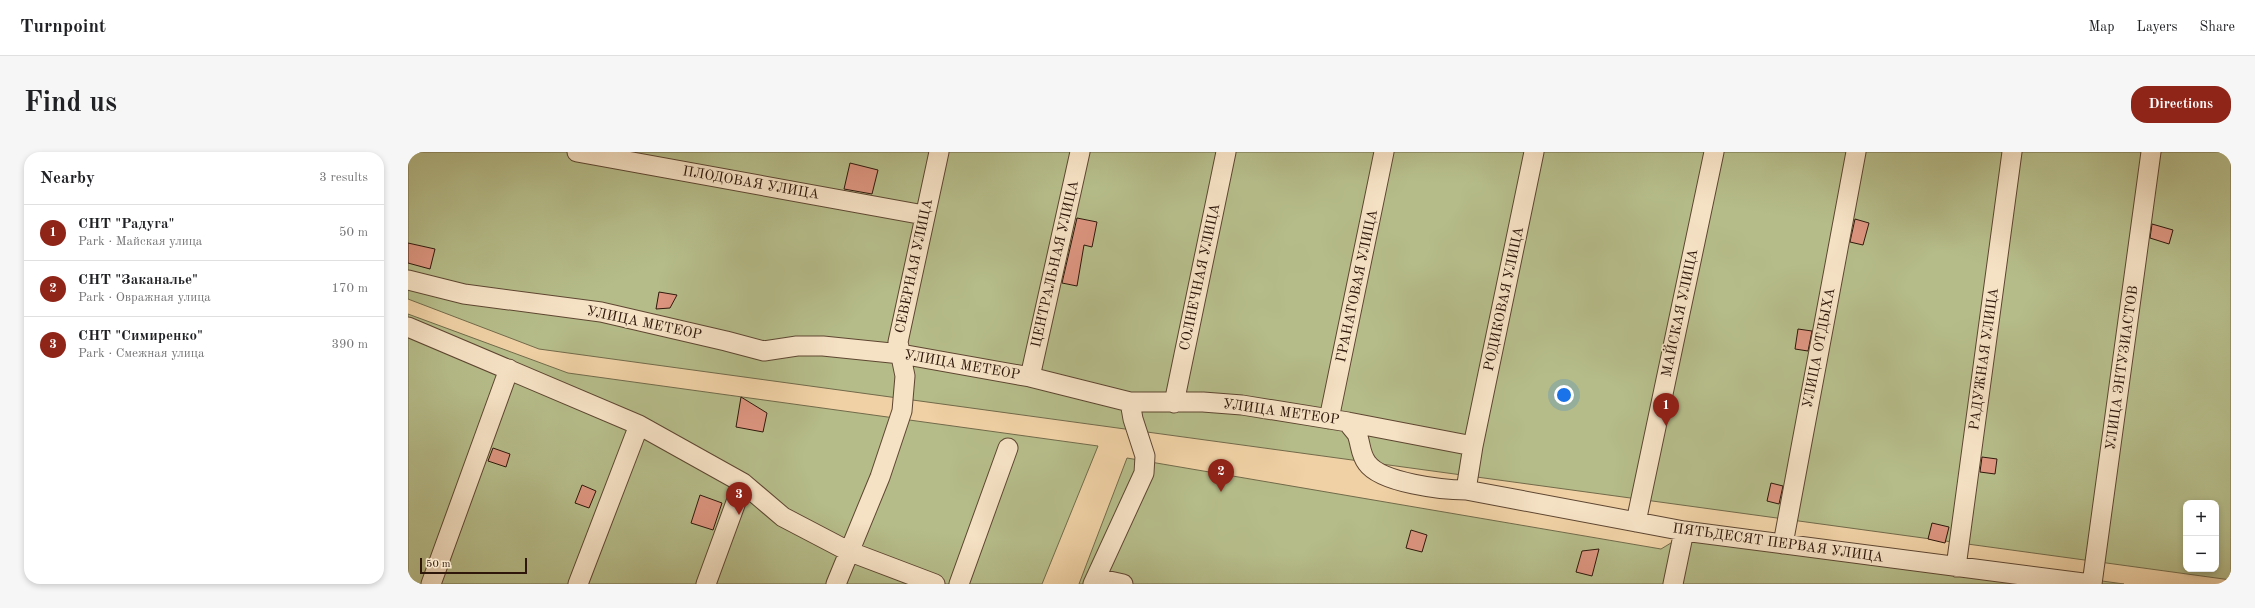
<!DOCTYPE html>
<meta charset="utf-8">
<style>
:root{--surface:#fff;--page:#f6f6f6;--text:#202124;--muted:#757577;--line:#e0e0e0;--accent:#8f2418}
body{margin:0;font-family:"Old Standard TT",serif;background:var(--page);color:var(--text)}
.controls{position:absolute;right:12px;bottom:12px;display:grid;overflow:hidden;border-radius:8px;box-shadow:0 2px 6px #0003}
.controls button{width:36px;height:36px;display:grid;place-items:center;padding:0;border:0;border-bottom:1px solid var(--line);background:var(--surface);color:var(--text);font:20px sans-serif}
.scale{position:absolute;left:12px;bottom:10px;width:107px;box-sizing:border-box;padding-left:4px;border:2px solid #2e170a;border-top:0;font-size:11px;line-height:14px;white-space:nowrap;color:#2e170a;-webkit-text-stroke:3px #f5e1c4;paint-order:stroke}
.you{position:absolute;left:1156px;top:243px;width:14px;height:14px;margin:-10px;border:3px solid #fff;border-radius:50%;background:#1a73e8;box-shadow:0 0 0 6px #1a73e833}
.badge{display:grid;place-items:center;width:26px;height:26px;border-radius:50%;background:var(--accent);color:#fff;font-size:13px;font-weight:700}
.pin{position:absolute;translate:-50% -33px;filter:drop-shadow(0 1px 2px #0008)}
.pin::after{content:'';position:absolute;top:21px;width:14px;height:12px;background:inherit;clip-path:polygon(0 0,100% 0,50% 100%)}
.list{margin:0;padding:0;list-style:none}
h2{display:flex;justify-content:space-between;align-items:center;height:52px;margin:0;padding:0 16px;font-size:17px}
h2 small{font-size:13px;font-weight:400;color:var(--muted)}
.list li{display:grid;grid-template-columns:26px 1fr auto;gap:12px;align-items:center;box-sizing:border-box;height:56px;padding:0 16px;border-top:1px solid var(--line)}
.list b{display:block;font-size:15px;white-space:nowrap}
.list p{margin:0;font-size:13px;white-space:nowrap;color:var(--muted)}
.list em{font-size:13px;font-style:normal;color:var(--muted)}
.map{position:relative;flex:none;width:1823px;height:432px;overflow:hidden;border-radius:16px}
header{display:flex;align-items:center;gap:24px;box-sizing:border-box;height:56px;padding:0 20px;background:var(--surface);border-bottom:1px solid var(--line)}
header strong{font-size:19px}
nav{display:flex;gap:22px;margin-inline-start:auto;font-size:14px}
.intro{display:flex;align-items:center;justify-content:space-between;box-sizing:border-box;height:96px;padding:0 24px}
h1{margin:0;font-size:28px}
.button{padding:10px 18px;border-radius:16px;background:var(--accent);color:#fff;font-size:14px;font-weight:700}
main{display:flex;gap:24px;padding:0 24px}
aside{flex:1;background:var(--surface);border-radius:16px;box-shadow:0 2px 6px #0003}
.map>svg:first-child{display:block}
</style>
<header>
<strong>Turnpoint</strong>
<nav><a>Map</a><a>Layers</a><a>Share</a></nav>
</header>
<div class="intro"><h1>Find us</h1><a class="button">Directions</a></div>
<main>
<aside>
<h2>Nearby<small>3 results</small></h2>
<ul class="list">
<li><span class="badge">1</span><div><b>СНТ &quot;Радуга&quot;</b><p>Park · Майская улица</p></div><em>50 m</em></li>
<li><span class="badge">2</span><div><b>СНТ &quot;Заканалье&quot;</b><p>Park · Овражная улица</p></div><em>170 m</em></li>
<li><span class="badge">3</span><div><b>СНТ &quot;Симиренко&quot;</b><p>Park · Смежная улица</p></div><em>390 m</em></li>
</ul>
</aside>
<div class="map">
<svg width="1823" height="432" viewBox="0 0 1823 432">
<rect width="100%" height="100%" fill="#efd1a5"/>
<filter id="stains"><feTurbulence type="fractalNoise" baseFrequency=".005" numOctaves="4"/><feColorMatrix values="0 0 0 0 .2 0 0 0 0 .09 0 0 0 0 .02 0 0 0 .5 -.17"/></filter>
<radialGradient id="worn" r=".72"><stop offset=".6" stop-color="#630" stop-opacity="0"/><stop offset="1" stop-color="#630" stop-opacity=".3"/></radialGradient>
<path fill="#b5bc89" stroke="#726a4a" fill-rule="evenodd" d="M0,0H1823V428L131,197L0,147ZM1778,351H1808V417H1778Z
M0,162L160,221L690,294L634,432H0Z
M719,306L1253,397L1291,374L1716,432H671Z"/>
<path fill="#dd9580" stroke="#2e170a" d="M442,11L470,18L464,42L436,37Z
M669,66L689,70L684,95L676,93L669,134L654,131Z
M1447,67L1461,71L1455,93L1442,90Z
M1744,72L1765,78L1761,92L1742,86Z
M0,91L27,97L22,117L0,111Z
M251,140L269,143L262,156L248,157Z
M1390,177L1404,179L1400,199L1387,197Z
M333,245L359,261L355,280L328,275Z
M85,296L102,302L98,315L80,309Z
M1574,305L1589,307L1587,322L1572,320Z
M1363,331L1375,334L1371,352L1359,349Z
M174,333L188,339L181,356L167,351Z
M292,343L314,351L305,378L283,371Z
M1524,371L1541,375L1537,391L1520,387Z
M1003,378L1019,383L1014,400L998,396Z
M1191,397L1184,424L1168,420L1174,399Z"/>
<g fill="none" stroke-linecap="round" stroke-linejoin="round">
<defs>
<path id="minor" d="M169,0L516,63
M0,128L56,142L193,160L318,189L356,199L389,194H415L493,202L622,225L722,250H795L834,253L940,270L1065,294L1058,338
M0,175L231,273L335,331L375,365L440,399L527,432
M622,225L672,0
M766,251L818,0
M921,267L976,0
M940,270C942,274 946,278 949,282C953,292 952,302 959,311C973,331 1035,338 1058,338L1276,379L1683,432
M1065,294L1126,0
M1228,370L1306,0
M1375,392L1448,0
M1548,415L1604,0
M688,426L715,432
M23,432L101,217
M170,432L231,273
M298,432L335,331
M428,432L472,325L494,259L497,224L490,190L531,0
M551,432L600,296
M685,432L736,321L737,304L725,267L722,250
M1265,432L1276,379
M1684,432L1743,0"/>
</defs>
<use href="#minor" stroke="#5e4631" stroke-width="21"/>
<use href="#minor" stroke="#f5e1c4" stroke-width="19"/>
</g>
<g text-anchor="middle" dominant-baseline="central" stroke-width="3.5" stroke-linejoin="round" paint-order="stroke">
<g font-size="14" fill="#2e170a" stroke="#f5e1c4">
<text transform="translate(343 31) rotate(10)">ПЛОДОВАЯ УЛИЦА</text>
<text transform="translate(647 112) rotate(-77)">ЦЕНТРАЛЬНАЯ УЛИЦА</text>
<text transform="translate(506 114) rotate(-78)">СЕВЕРНАЯ УЛИЦА</text>
<text transform="translate(792 125) rotate(-78)">СОЛНЕЧНАЯ УЛИЦА</text>
<text transform="translate(949 134) rotate(-78)">ГРАНАТОВАЯ УЛИЦА</text>
<text transform="translate(1096 147) rotate(-78)">РОДИКОВАЯ УЛИЦА</text>
<text transform="translate(1272 161) rotate(-78)">МАЙСКАЯ УЛИЦА</text>
<text transform="translate(236 171) rotate(12)">УЛИЦА МЕТЕОР</text>
<text transform="translate(1411 196) rotate(-79)">УЛИЦА ОТДЫХА</text>
<text transform="translate(1576 207) rotate(-82)">РАДУЖНАЯ УЛИЦА</text>
<text transform="translate(554 213) rotate(10)">УЛИЦА МЕТЕОР</text>
<text transform="translate(1714 216) rotate(-82)">УЛИЦА ЭНТУЗИАСТОВ</text>
<text transform="translate(873 260) rotate(8)">УЛИЦА МЕТЕОР</text>
<text transform="translate(1370 391) rotate(8)">ПЯТЬДЕСЯТ ПЕРВАЯ УЛИЦА</text>
</g>
</g>
<rect width="100%" height="100%" filter="url(#stains)"/>
<rect width="100%" height="100%" fill="url(#worn)"/>
</svg>
<div class="controls">
<button>+</button>
<button>−</button>
</div>
<div class="scale">50 m</div>
<div class="you"></div>
<div class="pin badge" style="left:1258px;top:274px">1</div>
<div class="pin badge" style="left:813px;top:340px">2</div>
<div class="pin badge" style="left:331px;top:363px">3</div>
</div>
</main>
